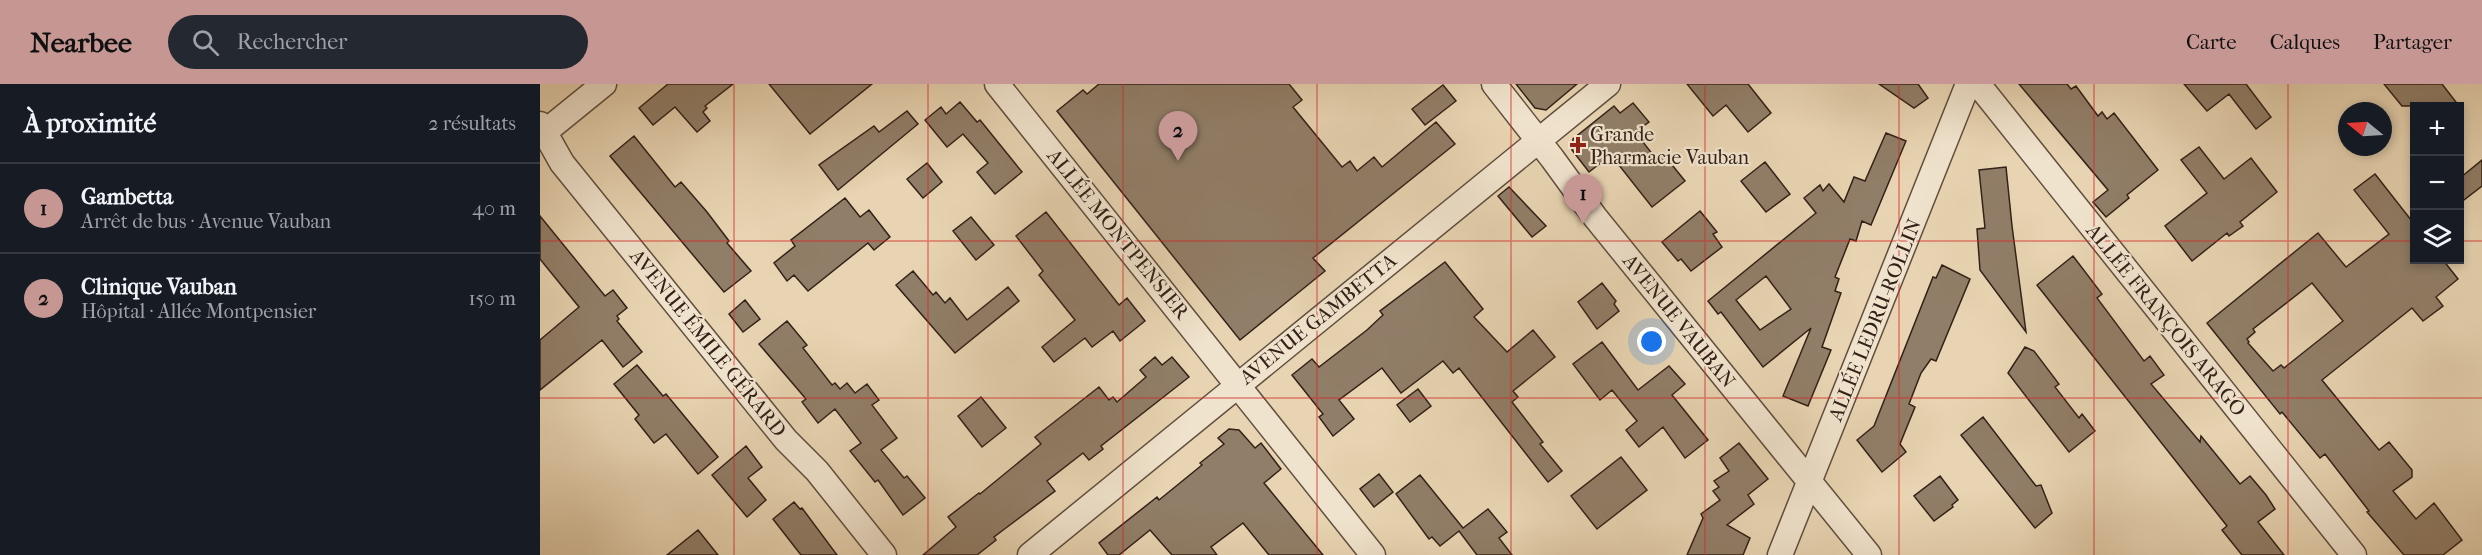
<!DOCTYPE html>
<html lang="fr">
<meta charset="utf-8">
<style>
:root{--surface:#171b24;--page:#242831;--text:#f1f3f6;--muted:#9ea1a6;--line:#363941;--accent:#c59692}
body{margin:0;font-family:"IM FELL French Canon",serif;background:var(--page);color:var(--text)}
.controls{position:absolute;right:18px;top:18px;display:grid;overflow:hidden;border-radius:0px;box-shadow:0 3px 9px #0003}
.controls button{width:54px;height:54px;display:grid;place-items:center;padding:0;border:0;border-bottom:2px solid var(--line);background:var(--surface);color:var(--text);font:30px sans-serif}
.compass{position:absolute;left:1798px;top:18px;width:54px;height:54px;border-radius:50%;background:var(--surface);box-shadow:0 3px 9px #0003;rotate:288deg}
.you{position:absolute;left:1112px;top:258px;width:21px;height:21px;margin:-15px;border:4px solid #fff;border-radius:50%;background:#1a73e8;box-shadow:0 0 0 9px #1a73e833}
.badge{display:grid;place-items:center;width:39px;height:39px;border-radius:50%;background:var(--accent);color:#111;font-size:20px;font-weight:700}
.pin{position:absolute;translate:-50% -50px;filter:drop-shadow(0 2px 3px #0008)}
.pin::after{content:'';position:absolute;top:32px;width:21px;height:18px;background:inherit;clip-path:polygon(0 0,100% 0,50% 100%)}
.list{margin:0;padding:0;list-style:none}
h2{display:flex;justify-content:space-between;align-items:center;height:78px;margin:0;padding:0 24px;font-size:26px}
h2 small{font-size:20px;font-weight:400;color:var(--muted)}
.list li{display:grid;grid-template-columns:39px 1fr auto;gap:18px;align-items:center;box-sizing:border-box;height:90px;padding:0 24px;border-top:2px solid var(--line)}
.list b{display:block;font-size:22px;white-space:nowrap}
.list p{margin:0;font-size:20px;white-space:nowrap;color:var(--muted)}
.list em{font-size:20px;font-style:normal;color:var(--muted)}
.icon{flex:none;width:33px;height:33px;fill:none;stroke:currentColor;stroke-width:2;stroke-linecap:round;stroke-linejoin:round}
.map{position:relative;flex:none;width:1942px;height:471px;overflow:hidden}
header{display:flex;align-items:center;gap:36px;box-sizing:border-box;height:84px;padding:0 30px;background:var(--accent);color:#111}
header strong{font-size:28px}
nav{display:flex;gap:33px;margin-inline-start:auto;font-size:21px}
.search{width:420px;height:54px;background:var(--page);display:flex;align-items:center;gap:15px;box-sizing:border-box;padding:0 21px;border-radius:33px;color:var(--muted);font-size:22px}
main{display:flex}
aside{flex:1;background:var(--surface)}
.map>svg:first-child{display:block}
</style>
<header>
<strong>Nearbee</strong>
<div class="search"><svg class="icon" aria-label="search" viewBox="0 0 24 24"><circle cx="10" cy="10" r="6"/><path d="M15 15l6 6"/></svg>Rechercher</div>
<nav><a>Carte</a><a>Calques</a><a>Partager</a></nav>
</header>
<main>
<aside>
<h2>À proximité<small>2 résultats</small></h2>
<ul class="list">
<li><span class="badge">1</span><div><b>Gambetta</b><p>Arrêt de bus · Avenue Vauban</p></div><em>40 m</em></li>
<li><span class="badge">2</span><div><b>Clinique Vauban</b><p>Hôpital · Allée Montpensier</p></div><em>150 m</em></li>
</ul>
</aside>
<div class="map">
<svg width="1942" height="471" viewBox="0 0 1942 471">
<rect width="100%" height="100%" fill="#e8d4b2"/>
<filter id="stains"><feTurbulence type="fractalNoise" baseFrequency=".00333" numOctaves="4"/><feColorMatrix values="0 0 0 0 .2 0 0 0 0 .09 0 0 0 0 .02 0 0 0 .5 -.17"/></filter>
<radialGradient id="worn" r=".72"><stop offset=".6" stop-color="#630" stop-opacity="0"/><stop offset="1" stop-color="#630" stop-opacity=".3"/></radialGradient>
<path fill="#917e68" stroke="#332118" stroke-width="1.5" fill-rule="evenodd" d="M128,0H193L165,22L167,24L163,28L170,37L157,48L135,23L113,41L99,24Z
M229,0H332L270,50Z
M559,0H749L762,16L753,23L802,83L810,77L817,87L834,73L842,83L896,38L915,60L773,174L785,187L700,256L517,27L543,6L547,10Z
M976,0H1037L1006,26L995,24Z
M1147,0H1208L1231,29L1208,48L1186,21L1173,32Z
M1339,0H1378L1388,14L1374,24Z
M1479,0H1527L1531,5L1536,2L1558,32L1562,28L1567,35L1574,29L1618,86L1587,111L1589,114L1566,133L1553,118L1568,106Z
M1644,0H1706L1731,33L1716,45L1689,10L1667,27Z
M1844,0H1902L1919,22H1862Z
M903,1L916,17L885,41L872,25Z
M420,18L437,38L440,36L482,88L455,110L437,88L448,79L423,50L407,63L385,36L401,23L406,30Z
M1093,19L1109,38L1095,48L1117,76L1124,71L1145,97L1112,123L1071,71L1049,88L1032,66L1033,55L1074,22L1080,29Z
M367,27L378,40L298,106L279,81L334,42L339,48Z
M1346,49L1366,57L1331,141L1322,137L1316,157L1310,155L1295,193L1299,195L1295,207L1301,209L1282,263L1291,266L1268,322L1243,312L1271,244L1223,283L1181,228L1178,230L1168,217L1276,129L1264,114L1280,101L1283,107L1289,100L1304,118L1314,93L1325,97ZM1226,192L1251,225L1220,246L1196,216Z
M94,52L135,103L141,98L167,128L189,157L187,159L211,187L184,208L70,72Z
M1659,63L1684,95L1711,74L1737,108L1700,138L1703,142L1689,152L1687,149L1652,177L1625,142L1667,109L1641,76Z
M1942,76V102L1920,119V94Z
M1225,78L1250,110L1226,128L1201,97Z
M387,79L402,98L383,114L367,95Z
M1466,83L1472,142L1486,248L1440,186L1437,145L1445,144L1439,86Z
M1835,90L1875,141V176H1903L1918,195L1896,213L1903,222L1883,237L1872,224L1782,296L1839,366L1849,358L1872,386V393L1853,407L1876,435L1894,419L1922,456L1903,471H1864L1827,428L1829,427L1785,370L1780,374L1742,328L1740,330L1667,239L1778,149L1806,183L1849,150L1814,106ZM1772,199L1803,237L1744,284L1741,281L1733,287L1708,259L1709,258L1707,255L1715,248L1713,245Z
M969,103L1006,142L992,153L958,112Z
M305,114L320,133L329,126L350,153L334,166L328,159L268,207L254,191L247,197L234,179L255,162L251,156Z
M1160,127L1177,148L1173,150L1182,163L1151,187L1141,175L1138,177L1122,158Z
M506,128L579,221L587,214L605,237L580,257L573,247L552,263L545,254L514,278L502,263L535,236L499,191L503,187L476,152Z
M0,132L65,212L73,206L87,224L77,232L79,235L77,237L102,268L83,283L62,256L0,306V256L39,223L0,175Z
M431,133L454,161L436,176L413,147Z
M1533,172L1562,210L1557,214L1604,277L1610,272L1624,291L1611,300L1660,358L1661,352L1700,400L1710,392L1726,411L1735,425L1718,438L1744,471H1702L1682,446L1687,442L1497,201Z
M905,178L943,225L934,233L967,268L993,246L1015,273L973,307L978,313L972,318L1003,358L1000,360L1022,387L1008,398L919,284L913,289L903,277L861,309L842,284L799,316L814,335L793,352L779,333L783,330L752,291L772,275L779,283L827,246L843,231L840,227Z
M1402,181L1430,195L1396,277L1391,275L1381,289L1369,320L1375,323L1360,360L1366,368L1342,388L1317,356L1334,342L1393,193L1396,194Z
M373,187L393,211L396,208L405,219L410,214L427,236L468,203L479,217L415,269L356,201Z
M1062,199L1076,217L1074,220L1079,227L1057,245L1038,218Z
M205,216L220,235L203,248L189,230Z
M247,237L267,261L263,264L292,301L295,299L300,305L307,299L315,309L327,300L339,316L332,321L357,354L341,366L364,394L367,392L385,414L363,431L338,396L335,398L310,367L321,359L295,325L278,339L262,318L266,315L219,260Z
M1062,258L1098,306L1129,282L1145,300L1132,311L1168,356L1145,374L1123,343L1099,363L1086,346L1097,337L1072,306L1060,316L1033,280Z
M1485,263L1494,267L1519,300L1515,303L1539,334L1542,330L1555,347L1529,368L1468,289Z
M615,273L622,281L632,273L649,293L561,362L563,365L549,376L543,369L507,397L515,407L454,453L456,456L437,471H383L416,443L408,433L439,409L440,410L501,360L495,353L559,303L569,316L573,313L577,318L606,293L600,286Z
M97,281L123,312L126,310L178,373L158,390L126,350L114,359L95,335L99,331L74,300Z
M878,305L891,322L870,338L857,321Z
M441,313L466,344L442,363L418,332Z
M1443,333L1496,402L1501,401L1512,429L1495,444L1421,351Z
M689,345L699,346L715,364L721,359L741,385L724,399L783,471H729L703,439L671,463L677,471H632L610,446L579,471H568L559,459L617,413L619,416L662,381L660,379L684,360L678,354Z
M1199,359L1228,395L1208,411L1214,420L1187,441L1210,454L1203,471H1147L1163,434L1161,430L1180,416L1173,407L1179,403L1174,397L1189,387L1180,374Z
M206,362L222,383L208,394L226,416L207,433L172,391Z
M1081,373L1107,406L1057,445L1031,412Z
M839,390L853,408L834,423L820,405Z
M880,391L923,444L948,425L967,448L959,454L972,471H937L919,447L900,462L892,453L889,455L856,410Z
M1400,392L1418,416L1412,421L1413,423L1394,437L1374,412Z
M254,418L260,425L262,424L297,471H261L233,435Z
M158,446L178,471H127Z"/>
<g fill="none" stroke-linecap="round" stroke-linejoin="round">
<defs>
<path id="minor" d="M457,0L833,471
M954,0L1012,74L1055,133L1329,471
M1438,0L1814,471
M0,40L22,79L246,356L277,387L344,471
M0,52L64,0
M490,471L1068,0
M1240,471L1428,0"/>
</defs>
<use href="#minor" stroke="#604e3e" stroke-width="27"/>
<use href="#minor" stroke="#f0e3cd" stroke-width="24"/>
</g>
<path fill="none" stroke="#d62828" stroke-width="1.5" stroke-opacity="0.55" d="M194,0V471M388,0V471M583,0V471M777,0V471M971,0V471M1165,0V471M1359,0V471M1554,0V471M1748,0V471M0,157H1874M1920,157H1942M0,314H1942"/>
<path fill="#8f2418" stroke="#f0e3cd" stroke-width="2" d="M1035 52h6v6h6v6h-6v6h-6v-6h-6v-6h6z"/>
<g text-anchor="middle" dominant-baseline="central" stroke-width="4.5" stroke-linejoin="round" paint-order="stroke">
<g font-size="20" fill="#332118" stroke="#f0e3cd" text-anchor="start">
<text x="1050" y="50">Grande<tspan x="1050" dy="23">Pharmacie Vauban</tspan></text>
</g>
<g font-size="20" fill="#332118" stroke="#f0e3cd">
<text transform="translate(578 150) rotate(51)">ALLÉE MONTPENSIER</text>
<text transform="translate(778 235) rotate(-39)">AVENUE GAMBETTA</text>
<text transform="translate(1335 236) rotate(-68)">ALLÉE LEDRU-ROLLIN</text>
<text transform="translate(1626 236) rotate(51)">ALLÉE FRANÇOIS ARAGO</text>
<text transform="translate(1139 237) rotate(51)">AVENUE VAUBAN</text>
<text transform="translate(168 259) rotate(51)">AVENUE ÉMILE GÉRARD</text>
</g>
</g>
<rect width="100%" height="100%" filter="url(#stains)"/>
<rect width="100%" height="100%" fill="url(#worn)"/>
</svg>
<div class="controls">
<button>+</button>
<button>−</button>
<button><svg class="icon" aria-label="layers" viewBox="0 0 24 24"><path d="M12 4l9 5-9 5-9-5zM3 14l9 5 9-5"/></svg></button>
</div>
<svg class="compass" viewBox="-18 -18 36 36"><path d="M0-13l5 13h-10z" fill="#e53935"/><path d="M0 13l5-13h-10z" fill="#9ea1a6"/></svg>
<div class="you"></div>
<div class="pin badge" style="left:1043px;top:140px">1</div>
<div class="pin badge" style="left:638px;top:77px">2</div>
</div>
</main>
